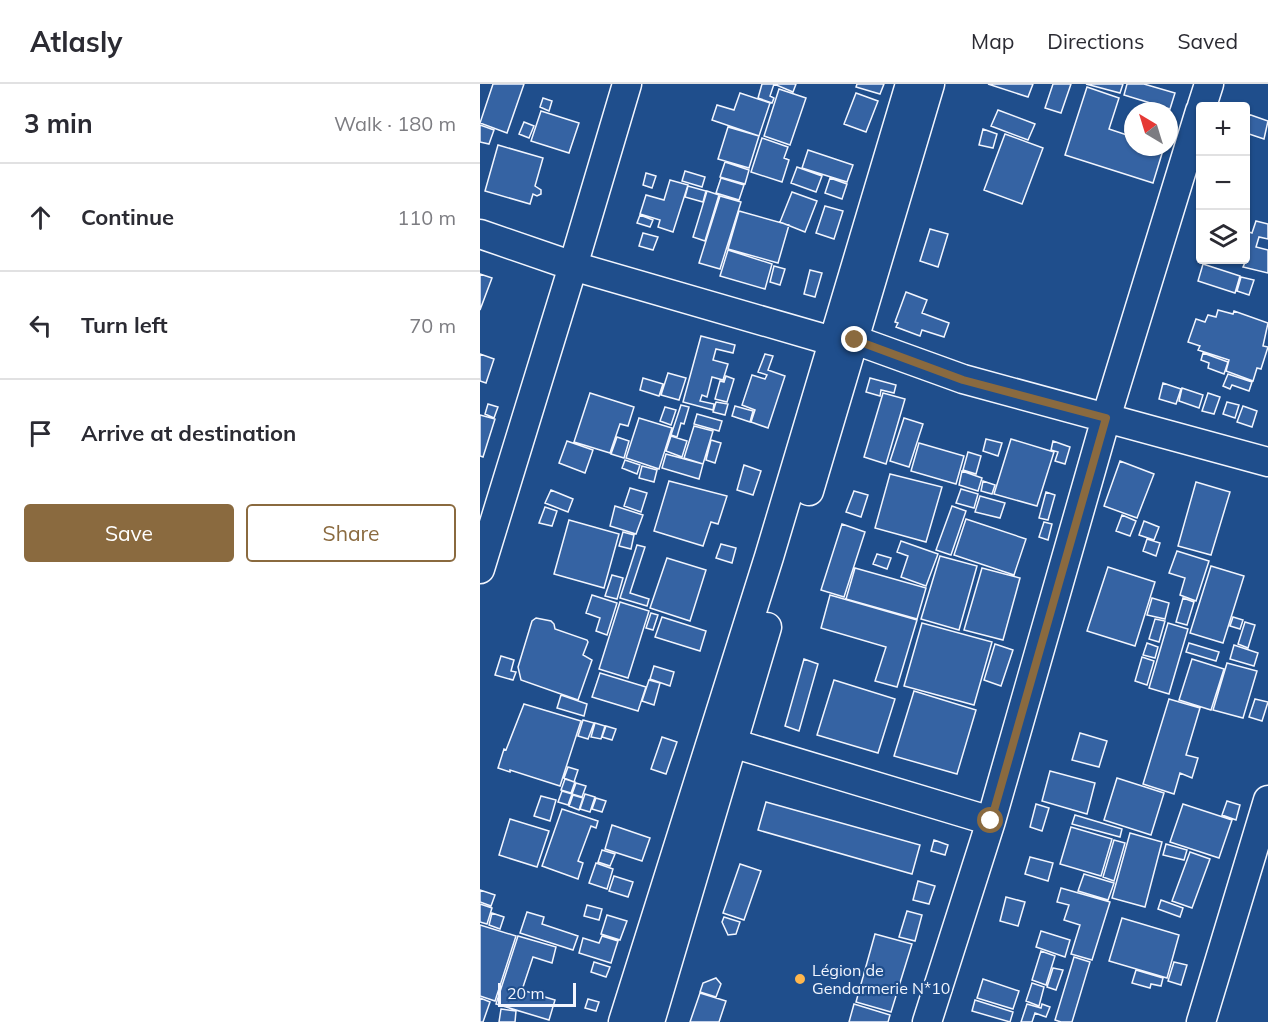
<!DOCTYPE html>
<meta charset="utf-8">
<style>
:root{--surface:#fff;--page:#f7f7f7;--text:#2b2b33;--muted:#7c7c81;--line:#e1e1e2;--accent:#8a6a3f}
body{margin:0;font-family:Mulish,sans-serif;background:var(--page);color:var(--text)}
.controls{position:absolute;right:18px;top:18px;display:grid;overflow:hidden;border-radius:6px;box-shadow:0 2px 4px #0004}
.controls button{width:54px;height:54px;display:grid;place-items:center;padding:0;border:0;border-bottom:2px solid var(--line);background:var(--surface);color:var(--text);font:30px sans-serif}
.compass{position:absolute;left:644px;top:18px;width:54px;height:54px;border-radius:50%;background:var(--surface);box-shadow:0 2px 4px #0004;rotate:322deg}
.scale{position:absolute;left:18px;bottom:15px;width:78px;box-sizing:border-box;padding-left:6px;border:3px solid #f2f6ff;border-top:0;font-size:16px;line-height:21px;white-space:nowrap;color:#f2f6ff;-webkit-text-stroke:4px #1f4e8c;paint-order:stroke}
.stop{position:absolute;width:18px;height:18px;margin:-14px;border:4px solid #8a6a3f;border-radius:50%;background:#fff}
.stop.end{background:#8a6a3f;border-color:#fff;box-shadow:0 2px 6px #0008}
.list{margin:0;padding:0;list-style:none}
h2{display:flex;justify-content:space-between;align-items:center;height:78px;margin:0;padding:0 24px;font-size:26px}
h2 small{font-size:20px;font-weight:400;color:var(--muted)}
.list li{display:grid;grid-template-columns:39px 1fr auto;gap:18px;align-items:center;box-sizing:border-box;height:108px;padding:0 24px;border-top:2px solid var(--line)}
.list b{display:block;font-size:22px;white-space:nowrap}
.list em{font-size:20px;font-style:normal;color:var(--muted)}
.actions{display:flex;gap:12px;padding:18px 24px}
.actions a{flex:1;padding:14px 0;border:2px solid var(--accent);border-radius:6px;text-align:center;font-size:21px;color:var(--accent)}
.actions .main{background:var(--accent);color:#fff}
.icon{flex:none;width:33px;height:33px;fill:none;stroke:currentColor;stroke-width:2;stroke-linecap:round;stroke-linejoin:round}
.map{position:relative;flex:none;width:788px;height:938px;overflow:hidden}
header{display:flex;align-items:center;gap:36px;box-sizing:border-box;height:84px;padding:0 30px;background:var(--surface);border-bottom:2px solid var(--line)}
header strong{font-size:28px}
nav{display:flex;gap:33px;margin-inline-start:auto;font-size:21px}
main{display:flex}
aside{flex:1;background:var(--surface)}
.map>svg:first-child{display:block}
</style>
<header>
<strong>Atlasly</strong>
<nav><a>Map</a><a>Directions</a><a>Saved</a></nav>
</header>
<main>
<aside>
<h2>3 min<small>Walk · 180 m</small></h2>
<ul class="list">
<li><svg class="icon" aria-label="ahead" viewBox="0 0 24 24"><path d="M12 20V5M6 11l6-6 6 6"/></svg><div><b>Continue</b></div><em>110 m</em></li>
<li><svg class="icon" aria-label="left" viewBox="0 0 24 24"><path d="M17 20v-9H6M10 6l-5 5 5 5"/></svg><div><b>Turn left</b></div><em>70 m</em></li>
<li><svg class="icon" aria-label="arrive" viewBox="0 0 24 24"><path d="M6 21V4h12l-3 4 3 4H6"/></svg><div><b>Arrive at destination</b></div></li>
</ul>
<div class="actions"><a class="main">Save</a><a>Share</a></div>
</aside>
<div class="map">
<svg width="788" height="938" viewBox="0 0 788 938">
<rect width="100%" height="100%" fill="#1f4e8c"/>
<path fill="#3563a3" stroke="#f2f6ff" stroke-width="1.5" d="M13,0H44L27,49L0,39Z
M282,0H294L290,12L294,14L292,19L278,14Z
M294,0H316L313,8Z
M377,0H404L400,10L376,3Z
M508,0H553L548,13Z
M573,0H591L581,29L565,24Z
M606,0H643L640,9Z
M647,0H664L695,9L690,25L644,11Z
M607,3L639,14L629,45L653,53V63H684L673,99L585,71Z
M299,5L326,14L310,61L284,52Z
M260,9L290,19L279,52L232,36L237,21L254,26Z
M376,9L398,17L386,48L364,40Z
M63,14L72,17L69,27L60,23Z
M518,26L555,40L548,56L511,42Z
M61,27L99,39L89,69L51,57Z
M768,30L788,37L784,55L766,49Z
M44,38L54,42L49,54L39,50Z
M0,41L14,46L9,60L0,58Z
M248,43L279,52L269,84L238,75Z
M503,45L517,50L513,64L499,61Z
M525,50L563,64L542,120L504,106Z
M282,54L308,63L304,74L309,76L302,98L271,88Z
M18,61L63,74L55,102L61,106V110L57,112L53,110L50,120L5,107Z
M328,66L373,81L367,98L322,84Z
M245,78L269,86L265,100L240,93Z
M317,83L342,92L336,108L311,99Z
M205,87L225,93L222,103L202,97Z
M166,89L176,92L172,104L163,101Z
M241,94L264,101L259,116L236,109Z
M350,94L367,100L362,115L345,109Z
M190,96L208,101L193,148L178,143L180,136L160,130L166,111L184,116Z
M208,102L226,107L223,118L205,113Z
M227,107L239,111L225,157L213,153Z
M312,108L337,117L325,148L300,138Z
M240,112L261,118L240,185L219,179Z
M345,122L363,127L354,155L336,149Z
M259,127L309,141L298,179L248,165Z
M160,131L173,136L170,143L157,139Z
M776,137L788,140V155L779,153L776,163L788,166V189L763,183L766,176V147L772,149Z
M450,145L468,150L458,183L440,177Z
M163,149L178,153L173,166L159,162Z
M248,166L292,180L285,205L240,192Z
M723,180L760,192L755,209L718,197Z
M294,182L305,185L300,201L290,198Z
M330,186L342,189L335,213L324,210Z
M0,190L12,194L0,226Z
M761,193L774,196L769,211L757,207Z
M426,208L447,216L442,229L469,239L464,253L442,246L440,252L416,243L418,239L415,238Z
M738,226L753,230L754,227L788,239L783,262L788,263L781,285L777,284L773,297L746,287L749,276L718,266L720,262L708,258L716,235L725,238L728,231L736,233Z
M221,252L255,261L253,269L236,265L233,276L248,280L243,296L232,293L227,313L222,311L220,317L234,320L233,326L203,318Z
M723,269L748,278L744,290L728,284L729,279L721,276Z
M0,270L14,275L6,299L0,297Z
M285,270L293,272L288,286L305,292L288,344L271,338L275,326L262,321L272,291L285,295L287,291L278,288Z
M188,289L206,294L199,316L181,311Z
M748,290L772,298L769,307L752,301L750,305L743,302Z
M246,292L254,295L247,318L235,315L240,297L244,298Z
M163,294L183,300L179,312L160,306Z
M390,294L416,301L414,309L401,306L400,312L386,308Z
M683,299L701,305L696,320L679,315Z
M702,304L723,311L719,324L699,317Z
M110,309L154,323L148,342L140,340L130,369L94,358Z
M403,309L425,315L406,380L384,373Z
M728,309L740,313L734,330L722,327Z
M236,318L248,320L245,331L233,328Z
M747,318L759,321L755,334L743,330Z
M8,320L18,323L14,334L5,330Z
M201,321L209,323L204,340L201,339L197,353L191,351Z
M255,322L273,327L270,338L252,332Z
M763,322L777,327L772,343L757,338Z
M185,323L196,326L191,341L180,337Z
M217,330L242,337L239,347L214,340Z
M0,331L15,335L3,373L0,372Z
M159,334L192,344L179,385L146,374Z
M424,334L443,340L429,383L410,377Z
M214,342L233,347L223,380L204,374Z
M191,352L207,357L202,373L186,367Z
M137,353L149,357L144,374L131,370Z
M506,355L522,359L518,372L503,367Z
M531,355L574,368L557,422L514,410Z
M231,356L241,359L235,379L226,376Z
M87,357L113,366L105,389L79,379Z
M573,357L590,363L585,380L575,377L578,368L571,366Z
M439,359L484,372L476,400L431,387Z
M488,368L501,372L496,390L483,386Z
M186,370L223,380L219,395L182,384Z
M145,376L160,381L157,390L142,384Z
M640,377L674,390L657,434L624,422Z
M264,381L281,387L273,411L257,406Z
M162,382L177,386L174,398L159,394Z
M482,387L502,394L498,407L479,401Z
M410,390L462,403L446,458L395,444Z
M189,397L247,412L238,440L231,438L223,462L174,447Z
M503,397L515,401L512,410L501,407Z
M716,398L750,408L731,471L698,462Z
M150,404L167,409L161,428L144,422Z
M481,405L498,410L494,424L476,419Z
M71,406L93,415L88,428L65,419Z
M374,407L388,411L381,433L366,428Z
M566,408L575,411L568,436L559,434Z
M500,412L525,419L520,434L495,428Z
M135,422L163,431L156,450L130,442Z
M472,422L486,427L471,471L456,466Z
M65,423L77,427L72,442L59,439Z
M642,431L656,437L650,452L636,447Z
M486,435L546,455L534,491L474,471Z
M89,436L139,450L124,504L74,490Z
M664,437L679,443L674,456L659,451Z
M564,438L572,440L568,456L559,453Z
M362,440L385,448L364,513L341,506Z
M143,448L154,451L151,465L139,462Z
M667,455L680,459L676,472L663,467Z
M421,457L458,470L446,502L421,493L428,472L417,468Z
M241,460L256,464L252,479L236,474Z
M157,461L165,463L150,509L169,515L167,522L140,514Z
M697,467L729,477L716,517L700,511L705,494L689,489Z
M397,470L411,474L407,485L393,480Z
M460,472L497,482L479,546L441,535Z
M187,474L226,486L210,537L170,524Z
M731,482L764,492L743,559L710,549Z
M628,483L675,498L655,562L607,547Z
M375,484L446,504L437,535L366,515Z
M502,484L540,494L523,556L484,546Z
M132,491L143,494L137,515L125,512Z
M112,511L137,519L127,551L116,547L120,534L106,529Z
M350,511L437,536L417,603L395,597L406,563L341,544Z
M672,514L689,519L685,535L667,531Z
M703,514L714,518L707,541L696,538Z
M140,518L169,527L148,594L119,585Z
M171,529L178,531L173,546L166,544Z
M182,533L226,547L220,567L175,553Z
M753,533L763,536L760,545L750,542Z
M56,534L71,537L74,540L75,545L107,556L108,558L103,571L112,576L98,616L41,596L38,583L52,537Z
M675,535L685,537L679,558L669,555Z
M765,538L775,541L768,564L758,560Z
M442,539L512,558L494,621L424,602Z
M688,539L708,545L689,610L669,604Z
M667,559L678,563L675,574L663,571Z
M709,559L739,568L736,577L706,568Z
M515,560L533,566L521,602L504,596Z
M754,561L778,569L774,582L750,575Z
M21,572L34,576L31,587L36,588L33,596L15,591Z
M662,573L674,577L667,601L655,597Z
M324,575L338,580L319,647L305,642Z
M712,575L744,585L731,626L699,616Z
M747,579L777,587L763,634L733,626Z
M174,582L194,588L190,602L170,595Z
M120,589L166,603L158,627L112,613Z
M169,596L180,599L174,621L162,617Z
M354,596L415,615L398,669L337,651Z
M434,607L496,626L477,690L414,672Z
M81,611L107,620L104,632L77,624Z
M689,615L720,624L706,671L718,674L712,694L700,689L694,710L663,700Z
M775,615L788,618L782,637L769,633Z
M44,620L101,637L80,702L30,686V688L18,684L24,665L26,666Z
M103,636L114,639L108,655L98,652Z
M115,639L125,642L121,655L111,653Z
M126,642L136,645L132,656L122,653Z
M600,649L627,657L619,683L592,676Z
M182,653L197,658L186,690L171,685Z
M88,683L98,686L94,698L84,694Z
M570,687L615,699L607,730L562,717Z
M637,694L684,709L671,751L624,736Z
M85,695L95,698L91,709L81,706Z
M96,699L106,702L102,713L92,710Z
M82,707L92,710L88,721L78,718Z
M105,710L115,713L110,728L100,725Z
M93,711L103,714L99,726L89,722Z
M61,712L76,716L70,737L54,732Z
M116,714L126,717L122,728L112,725Z
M747,717L760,721L756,736L742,731Z
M286,718L440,761L432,790L278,746Z
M556,720L569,724L562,747L550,743Z
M703,720L752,736L739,774L690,758Z
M82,725L118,737L116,744L111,742L98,777L103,779L98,795L62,782Z
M595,731L642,745L640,753L592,740Z
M30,735L69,747L57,783L19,771Z
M132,741L170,754L162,777L125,765Z
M591,743L632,755L621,792L580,780Z
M650,749L682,758L665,823L632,814Z
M454,756L468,761L465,771L451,767Z
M634,756L645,759L634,797L623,793Z
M686,760L707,766L704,776L683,771Z
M122,766L135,770L130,782L118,778Z
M710,768L730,775L712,824L692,817Z
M550,773L573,779L568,797L545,790Z
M116,779L133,785L127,805L109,799Z
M260,780L281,787L264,836L243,829Z
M604,790L634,799L628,816L598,807Z
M134,792L153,798L148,813L129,807Z
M438,797L455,802L449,820L433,816Z
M581,804L630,818L612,876L591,870L600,841L584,836L589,821L577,818Z
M0,806L15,811L11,822L0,818Z
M526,813L545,818L538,842L520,837Z
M681,816L703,824L700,833L678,825Z
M0,820L12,824L7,840L0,838Z
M107,821L122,825L119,836L104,832Z
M427,827L442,831L435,857L419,853Z
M47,828L64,833L62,840L98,852L93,866L40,849Z
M12,829L24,833L20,845L9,841Z
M127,831L147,837L140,856L121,850Z
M244,833L260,838L256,850L248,851L242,838Z
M642,834L699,851L687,894L629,877Z
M0,841L36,852L15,917L0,912Z
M561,847L590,856L585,873L556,863Z
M395,850L432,860L411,928L376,918Z
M38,852L76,863L72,879L53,873L42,906L75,916L69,936L16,920Z
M122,852L138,857L131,879L99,869L103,854L119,859Z
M561,867L575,872L566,901L552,896Z
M594,873L610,878L592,938H581L575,936Z
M114,878L130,883L126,893L111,888Z
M694,878L707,881L701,901L688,897Z
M573,884L583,886L576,906L567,903Z
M656,886L683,894L681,902L671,900L670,904L652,899Z
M236,894L241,900L236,913L220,908L223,899Z
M503,895L539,907L533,925L497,914Z
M552,899L564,903L559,922L546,917Z
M220,909L246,917L239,938H210Z
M0,914L10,918L3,938H0Z
M108,915L119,918L116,927L105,924Z
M495,916L533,928L530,938L492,927Z
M374,920L410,931L408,938H369Z
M547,920L561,924L562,920L570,923L566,933L555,929L552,938H541Z
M21,925L36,927L35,938H19Z"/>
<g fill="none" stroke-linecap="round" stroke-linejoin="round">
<defs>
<path id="minor" d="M722,22L729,0
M0,150L93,182L352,257
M375,256L483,295L788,378
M329,407L450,0
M0,485L93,182L147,0
M252,659L511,737
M143,938L289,473L430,0
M170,938L287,543
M447,938L511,737L626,334L720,27
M721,938L788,716"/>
</defs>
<use href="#minor" stroke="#f2f6ff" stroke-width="31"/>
<use href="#minor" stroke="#1f4e8c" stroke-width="28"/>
</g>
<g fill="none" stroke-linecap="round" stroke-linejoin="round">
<path stroke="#8a6a3f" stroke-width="8" d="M375,256L483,296L626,334L511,737"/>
</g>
<circle fill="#ffb74d" stroke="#1f4e8c" stroke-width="2" cx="320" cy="895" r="6"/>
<g text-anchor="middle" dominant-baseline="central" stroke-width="4.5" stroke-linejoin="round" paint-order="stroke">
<g font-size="16" fill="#f2f6ff" stroke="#1f4e8c" text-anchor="start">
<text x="332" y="886">Légion de<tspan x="332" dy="18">Gendarmerie N*10</tspan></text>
</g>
</g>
</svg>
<div class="controls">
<button>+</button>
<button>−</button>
<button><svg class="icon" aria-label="layers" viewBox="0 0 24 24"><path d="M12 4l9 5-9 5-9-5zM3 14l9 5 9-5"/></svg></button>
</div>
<svg class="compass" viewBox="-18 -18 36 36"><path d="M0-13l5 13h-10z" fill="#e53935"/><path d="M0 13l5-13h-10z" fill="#7c7c81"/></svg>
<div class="scale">20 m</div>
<div class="stop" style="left:511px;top:737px"></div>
<div class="stop end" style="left:375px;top:256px"></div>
</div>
</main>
